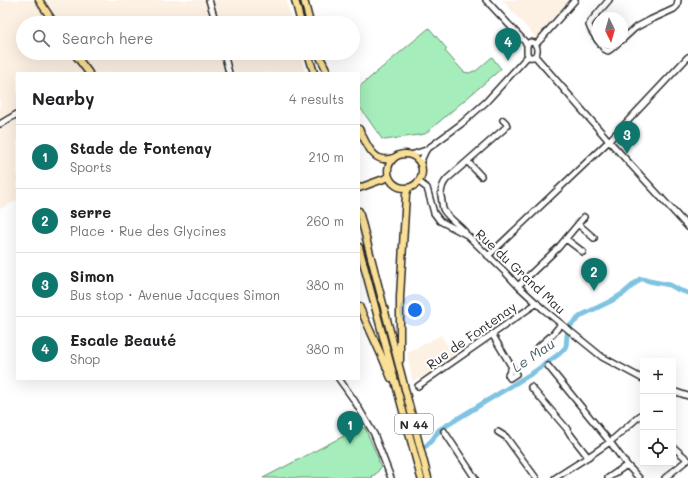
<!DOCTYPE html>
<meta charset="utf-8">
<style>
:root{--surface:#fff;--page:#f2f2f2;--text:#202124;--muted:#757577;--line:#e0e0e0;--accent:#0f766e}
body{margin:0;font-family:Mali,sans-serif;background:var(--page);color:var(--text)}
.controls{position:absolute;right:12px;bottom:12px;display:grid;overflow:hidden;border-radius:0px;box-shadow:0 4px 16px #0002}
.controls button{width:36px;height:36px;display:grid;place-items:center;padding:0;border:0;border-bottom:1px solid var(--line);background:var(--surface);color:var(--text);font:20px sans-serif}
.compass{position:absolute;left:592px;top:12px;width:36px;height:36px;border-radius:50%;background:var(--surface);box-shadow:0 4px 16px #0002;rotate:175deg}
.you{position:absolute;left:415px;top:310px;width:14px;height:14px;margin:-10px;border:3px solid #fff;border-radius:50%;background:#1a73e8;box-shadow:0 0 0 6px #1a73e833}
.badge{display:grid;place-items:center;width:26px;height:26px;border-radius:50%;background:var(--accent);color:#fff;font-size:13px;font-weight:700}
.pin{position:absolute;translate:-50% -33px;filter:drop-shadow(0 1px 2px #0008)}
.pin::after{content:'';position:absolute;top:21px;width:14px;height:12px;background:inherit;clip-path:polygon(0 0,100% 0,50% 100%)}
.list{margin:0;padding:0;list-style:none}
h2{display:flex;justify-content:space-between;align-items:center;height:52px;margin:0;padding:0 16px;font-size:17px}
h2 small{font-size:13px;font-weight:400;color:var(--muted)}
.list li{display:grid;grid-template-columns:26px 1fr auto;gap:12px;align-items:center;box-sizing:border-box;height:64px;padding:0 16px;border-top:1px solid var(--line)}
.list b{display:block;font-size:15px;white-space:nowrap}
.list p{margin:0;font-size:13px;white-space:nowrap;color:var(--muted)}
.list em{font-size:13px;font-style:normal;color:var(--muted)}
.icon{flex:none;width:22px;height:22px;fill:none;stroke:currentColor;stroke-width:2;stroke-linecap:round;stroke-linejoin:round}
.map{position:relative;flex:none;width:688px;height:478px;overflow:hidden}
.search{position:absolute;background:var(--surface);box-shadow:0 4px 16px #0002;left:16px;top:16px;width:344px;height:44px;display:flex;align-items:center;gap:10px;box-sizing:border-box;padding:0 14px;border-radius:22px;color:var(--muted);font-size:15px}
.panel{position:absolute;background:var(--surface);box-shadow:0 4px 16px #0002;left:16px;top:72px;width:344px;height:308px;border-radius:0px}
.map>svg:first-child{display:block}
</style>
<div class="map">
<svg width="688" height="478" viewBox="0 0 688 478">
<rect width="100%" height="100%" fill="#fff"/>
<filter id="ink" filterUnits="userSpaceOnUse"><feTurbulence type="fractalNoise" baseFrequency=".025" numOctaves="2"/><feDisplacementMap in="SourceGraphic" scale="8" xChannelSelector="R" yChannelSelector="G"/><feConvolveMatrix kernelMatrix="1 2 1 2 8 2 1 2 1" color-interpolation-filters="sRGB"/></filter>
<g filter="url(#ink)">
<path fill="#fdf1e4" d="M0,0H286L292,23H23V53H300L305,73H17V200L0,209Z
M502,0H568L536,38Z
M441,335L454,357L427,375L412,381L407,353Z"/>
<path fill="#a5edba" stroke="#688c72" d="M429,28L447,49L445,51L464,72L469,73L474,71H476L492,57L501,69L425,134L385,140L382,139L359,106V87Z
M361,427L365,428L379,460L378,461L381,467L376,474L372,476L373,478H263Z"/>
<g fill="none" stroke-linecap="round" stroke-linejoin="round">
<path stroke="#80c3e1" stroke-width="5" d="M426,446L433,439L439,430L534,372L559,354L566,347L567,335L569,327L574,322L582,315L611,301L624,293L640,279H643L649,281L670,285L679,290L688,293"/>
<defs>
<path id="minor" d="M209,0L216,23
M486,0L527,44
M622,40L635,28L650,20L674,9L677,6L678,0
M598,41L591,30L589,25L591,21L609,0
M530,42L534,43C539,48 538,59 529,57L527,53V45Z
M599,42L604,49L608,51L611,49L619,42
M536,44L540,40L575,0
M224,53L229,73
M535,56L609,141L688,227
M0,124L17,114
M411,155L426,150L461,124L486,102L528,56
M468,162L481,176
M420,163L426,150
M419,182L427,188L434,213L440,221L467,235L506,273L518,286L543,309L602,357L643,379
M578,224L594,238
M465,232C460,226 446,216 443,209C442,205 442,200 441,196C441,189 442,184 447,179L504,129L507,126L506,123L503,120
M566,239L583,252
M488,256L609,141L688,57
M518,286L558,248L584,217
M492,334L516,374L510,378L508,375L512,367
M536,349L553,334L561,324
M548,366L610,442L627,465L639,478
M339,379L354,400L374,434L391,478
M418,386L537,303
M531,387L567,429L570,434L588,457
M673,391L688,396
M444,431L475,478
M498,432L506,437L536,478
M673,447L688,460
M555,478L588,457L610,442L643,413
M608,478L627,465
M665,478L687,460"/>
<path id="major" d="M39,0L54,23
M295,0L301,23
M304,0L310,23
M74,53L89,73
M308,53L314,73
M318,53L328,73
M359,129C364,138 371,158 383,159C386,160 389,159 393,158
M388 171a17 17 0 1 1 34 0a17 17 0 1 1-34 0Z
M359,188L389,177
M359,211L428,478
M359,247L421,478
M359,306L383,359L391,378
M400,360V297L406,194L408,188"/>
</defs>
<use href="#minor" stroke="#2b2b2b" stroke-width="8"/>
<use href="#major" stroke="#2b2b2b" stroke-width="9"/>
<use href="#minor" stroke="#fff" stroke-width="5"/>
<use href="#major" stroke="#fadf96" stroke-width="6"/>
</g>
</g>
<g text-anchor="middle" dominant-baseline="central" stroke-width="4" stroke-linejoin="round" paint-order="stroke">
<rect fill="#fff" stroke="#6b6b6b" stroke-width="1" x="395" y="414" width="38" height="20" rx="3"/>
<g font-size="12" font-weight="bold" fill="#2b2b2b">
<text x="414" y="424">N 44</text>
</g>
<g font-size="13" fill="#2b2b2b" stroke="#fff">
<text transform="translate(521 271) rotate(43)">Rue du Grand Mau</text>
<text transform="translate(471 335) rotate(-35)">Rue de Fontenay</text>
</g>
<g font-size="14" font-style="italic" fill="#49606b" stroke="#fff">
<text transform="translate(533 355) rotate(-34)">Le Mau</text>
</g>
</g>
</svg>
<div class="controls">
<button>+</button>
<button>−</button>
<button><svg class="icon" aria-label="locate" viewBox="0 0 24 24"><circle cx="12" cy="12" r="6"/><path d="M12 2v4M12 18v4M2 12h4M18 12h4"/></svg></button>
</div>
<svg class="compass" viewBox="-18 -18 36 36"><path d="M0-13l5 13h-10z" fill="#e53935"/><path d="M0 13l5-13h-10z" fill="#757577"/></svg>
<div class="you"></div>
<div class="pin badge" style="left:350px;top:444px">1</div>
<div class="pin badge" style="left:594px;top:291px">2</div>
<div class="pin badge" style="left:627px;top:154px">3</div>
<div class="pin badge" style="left:508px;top:61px">4</div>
<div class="search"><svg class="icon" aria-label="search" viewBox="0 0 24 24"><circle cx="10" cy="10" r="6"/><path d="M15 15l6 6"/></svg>Search here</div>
<section class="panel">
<h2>Nearby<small>4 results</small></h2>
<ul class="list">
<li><span class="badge">1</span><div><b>Stade de Fontenay</b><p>Sports</p></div><em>210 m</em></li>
<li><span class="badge">2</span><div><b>serre</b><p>Place · Rue des Glycines</p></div><em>260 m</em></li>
<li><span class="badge">3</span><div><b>Simon</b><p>Bus stop · Avenue Jacques Simon</p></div><em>380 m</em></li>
<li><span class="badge">4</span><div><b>Escale Beauté</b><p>Shop</p></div><em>380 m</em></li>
</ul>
</section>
</div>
